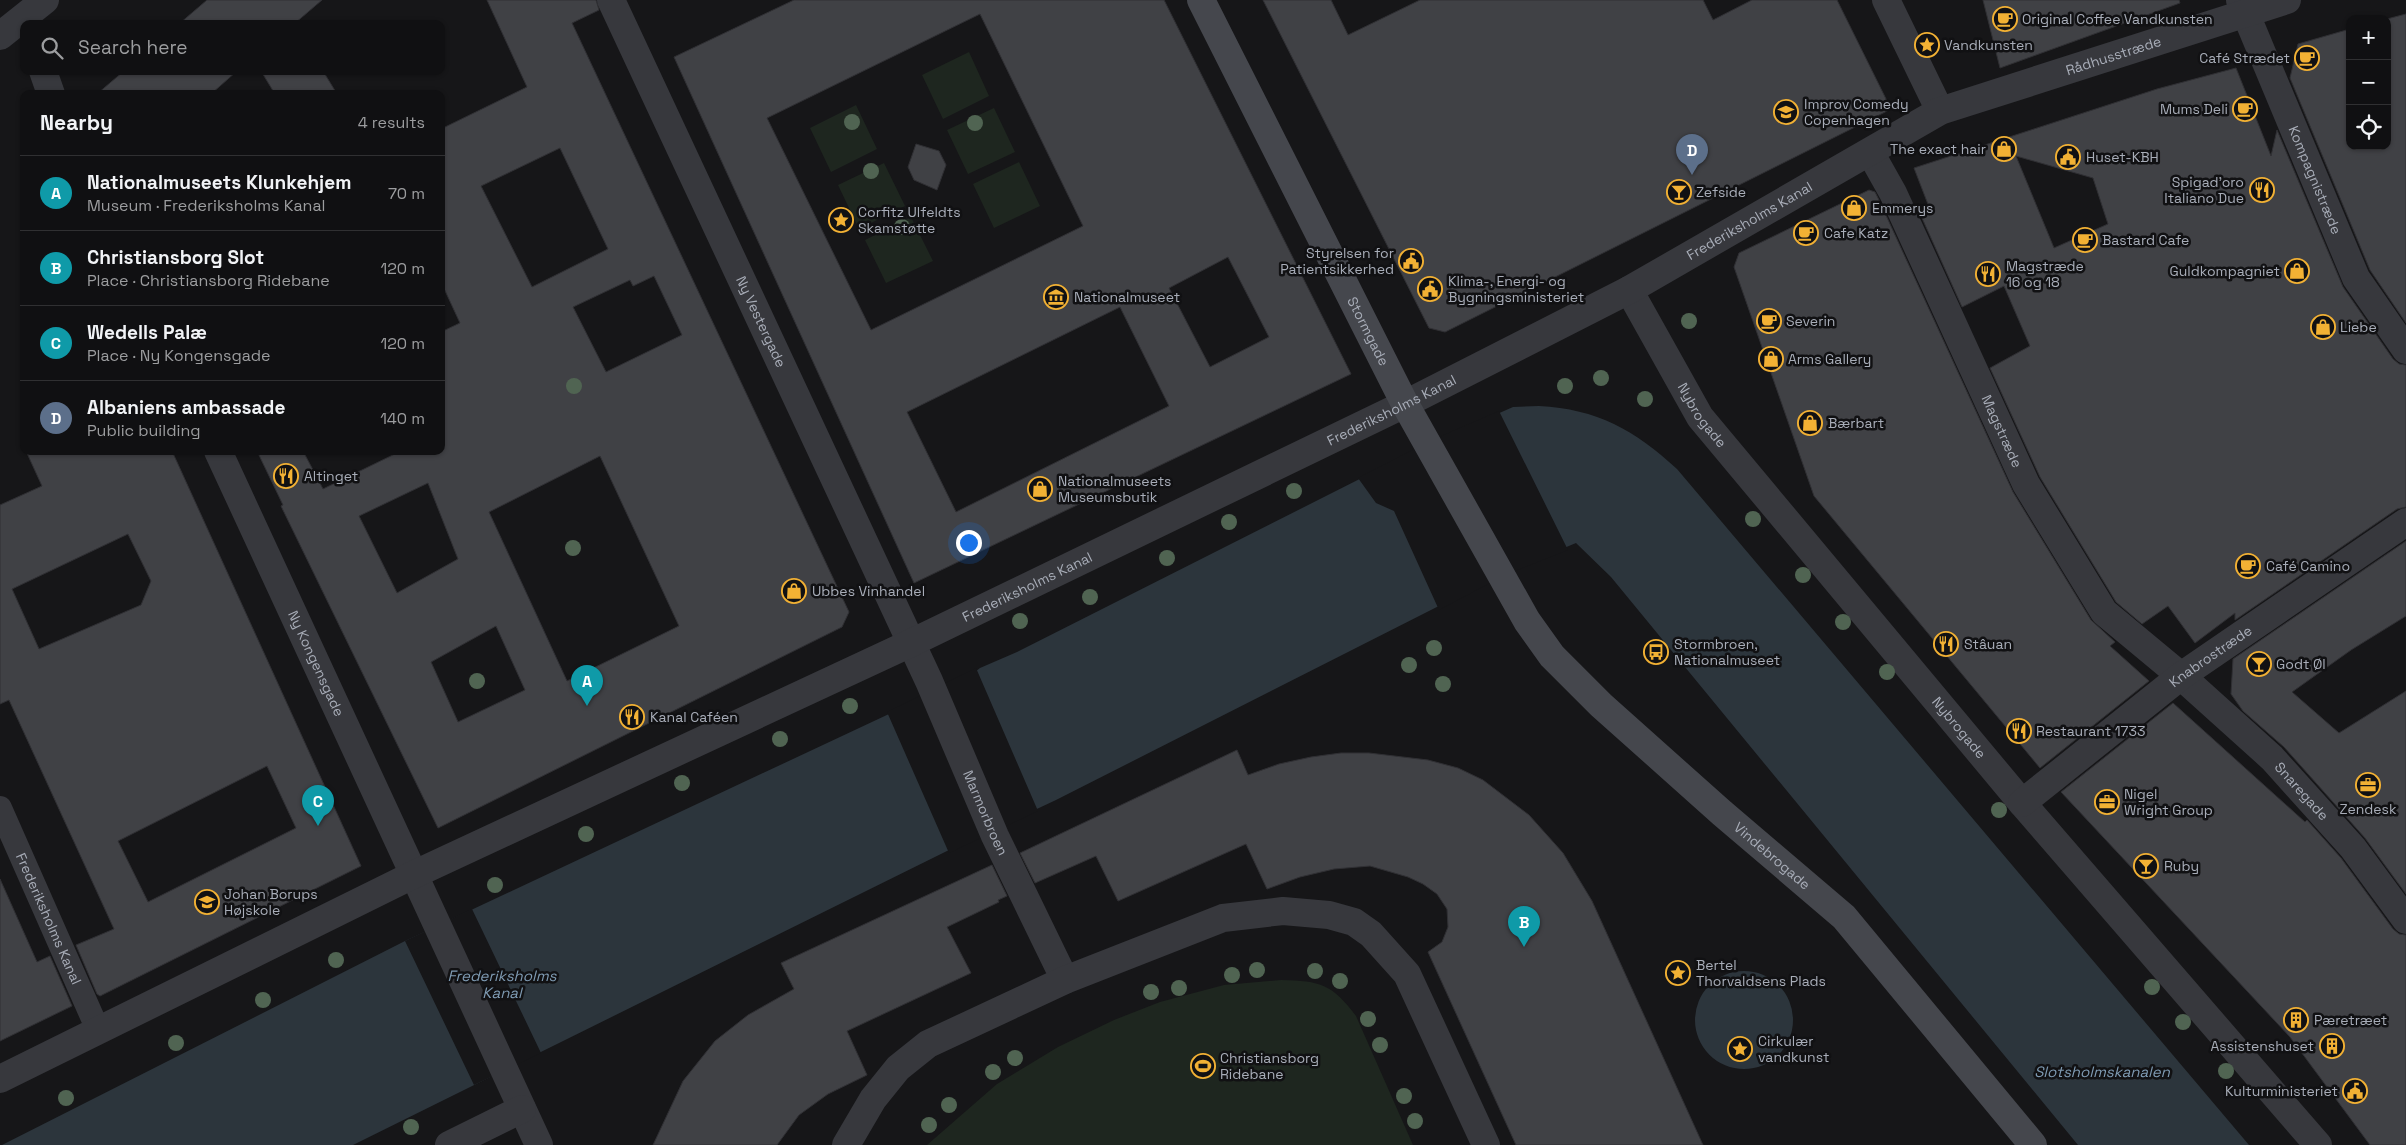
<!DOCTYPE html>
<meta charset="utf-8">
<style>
:root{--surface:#101012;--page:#19191b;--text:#f1f3f6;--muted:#9c9d9f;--line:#303032;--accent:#0f766e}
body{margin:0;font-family:"Space Grotesk",sans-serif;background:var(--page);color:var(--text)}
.controls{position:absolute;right:15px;top:15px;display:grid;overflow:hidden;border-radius:10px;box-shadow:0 1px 4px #0004}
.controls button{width:45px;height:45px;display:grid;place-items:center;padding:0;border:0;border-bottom:1px solid var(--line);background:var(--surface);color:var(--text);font:25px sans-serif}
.you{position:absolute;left:968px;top:542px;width:18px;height:18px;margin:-12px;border:4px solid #fff;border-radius:50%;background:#1a73e8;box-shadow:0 0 0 8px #1a73e833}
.badge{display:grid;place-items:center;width:32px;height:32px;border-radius:50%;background:var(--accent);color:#fff;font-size:16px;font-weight:700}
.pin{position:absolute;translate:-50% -41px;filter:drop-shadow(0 1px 2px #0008)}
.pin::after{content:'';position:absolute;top:26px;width:18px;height:15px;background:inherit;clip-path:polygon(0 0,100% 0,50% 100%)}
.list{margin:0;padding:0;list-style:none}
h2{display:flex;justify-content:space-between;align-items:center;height:65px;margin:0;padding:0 20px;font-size:21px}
h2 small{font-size:16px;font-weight:400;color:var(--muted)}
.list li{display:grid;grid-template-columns:32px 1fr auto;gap:15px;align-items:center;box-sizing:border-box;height:75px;padding:0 20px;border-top:1px solid var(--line)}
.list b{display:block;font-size:19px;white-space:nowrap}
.list p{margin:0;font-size:16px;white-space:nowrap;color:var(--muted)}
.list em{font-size:16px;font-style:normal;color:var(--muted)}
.icon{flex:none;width:28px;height:28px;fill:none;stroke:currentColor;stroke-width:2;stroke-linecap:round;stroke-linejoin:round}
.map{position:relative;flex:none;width:2406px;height:1145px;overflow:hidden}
.search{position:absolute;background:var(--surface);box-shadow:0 1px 4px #0004;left:20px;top:20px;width:425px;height:55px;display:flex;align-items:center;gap:12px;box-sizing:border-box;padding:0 18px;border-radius:10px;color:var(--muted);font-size:19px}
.panel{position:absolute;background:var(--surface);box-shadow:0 1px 4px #0004;left:20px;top:90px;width:425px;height:365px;border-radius:10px}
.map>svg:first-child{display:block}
</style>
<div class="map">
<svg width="2406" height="1145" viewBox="0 0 2406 1145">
<rect width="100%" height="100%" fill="#161618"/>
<path fill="#1e261f" d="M969,52L989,96L943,119L922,75Z
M856,105L877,149L831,172L810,128Z
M994,108L1015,152L968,174L947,130Z
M1019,162L1040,206L994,228L973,184Z
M884,163L905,206L859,229L838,185Z
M911,217L933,261L886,283L865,240Z
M1281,980C1321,981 1332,984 1356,1016L1413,1145H927L997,1084L1058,1047L1114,1020L1160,1002L1224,985Z"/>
<path fill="#2c353c" d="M1539,406C1597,409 1635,430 1677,469L2249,1145H2078L1611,577L1576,543L1504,573L1056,800L947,851L353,1145H2L405,941L970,676L980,668L1017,652L1427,445L1513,407Z
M1695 1020a49 49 0 1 1 98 0a49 49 0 1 1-98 0Z"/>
<path fill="#161618" d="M1499,411L1568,550L1505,575L1439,610L1394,511L1376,503L1358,478L1432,440Z
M976,668L1038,811L949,853L887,712Z
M472,909L541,1053L474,1085L405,941Z"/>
<path fill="#404145" stroke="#303034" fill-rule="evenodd" d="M207,0H322L294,24H179Z
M487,0H596L599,10L572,23L849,612L842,627L438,828L281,506L283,505L257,451H303L323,489L401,451H441V332L460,323L441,282V129L527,87ZM560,148L608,249L532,287L481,186ZM654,276L682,335L606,372L573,307L630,280L633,286ZM600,456L679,626L567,681L489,512ZM428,483L458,559L397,593L359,516ZM496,626L525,690L458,722L431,662Z
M794,0H1164L1351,374L914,583L674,57ZM980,14L1083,226L871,330L767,118ZM1228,257L1269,337L1210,367L1169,288ZM1120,307L1169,406L956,512L907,412Z
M1263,0H1331L1348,35L1420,0H1703L1713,20L1752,0H1837L1891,109L1445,332L1429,328Z
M1983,0H2179L2180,3L2000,68Z
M2406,14V323L2370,270L2290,78L2298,44L2350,29V146H2387V19Z
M2236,68L2271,156L2277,130L2343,287L2393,359L2399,364L2406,365V507L2397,509L2235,620V613L2195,643L2168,606L2142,624L2116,602L2040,477L1990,368L2030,346L2004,286L1962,307L1917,207L1931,212L1914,168L2157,89ZM2016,156L2093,178L2108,224L2054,248Z
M124,71H237L211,94H97Z
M261,71H323L337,94H275Z
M916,144L939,151L946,165L937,190L914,180L908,167Z
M1869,190L1875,192L1879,200L2013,492L2091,620L2115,642L2110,646L2149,681L2040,768L1814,496L1734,267L1739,253Z
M26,451H172L361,866L100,996L97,994L76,945L114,929L9,700L0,704V505L42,486ZM128,534L151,581L141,605L39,649L12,589ZM267,766L296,828L148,902L118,841Z
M2406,541V616L2351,650L2292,692L2339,733L2406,691V894L2365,838L2284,747L2243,711L2231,694L2233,659Z
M2173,703L2305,822L2307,820L2341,858L2393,929L2399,934L2406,935V1145H2370L2290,1037L2061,792Z
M1237,750L1248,775L1279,764L1311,757L1341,753H1369L1428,760L1458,768L1483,780L1529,815L1563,853L1592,901L1703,1145H1516L1428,952L1442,942L1448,927L1447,909L1437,894L1423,884L1408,877L1370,866L1334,869L1300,877L1267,889L1246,844L1118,901L1096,856L1035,883L1020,853Z
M992,865L1007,896L998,900L999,902L947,927L971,973L847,1031L867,1075L828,1094L799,1115L777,1145H653L683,1081L715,1041L748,1015L794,989L781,963Z
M0,879L37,962L50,956L72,1006L0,1041Z"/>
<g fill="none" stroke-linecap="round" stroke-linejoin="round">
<path stroke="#37383d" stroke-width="24" id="s1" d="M0,808L98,1030"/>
<g stroke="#37383d" stroke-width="28">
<path id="s2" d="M611,0L929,681L995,836L1065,980"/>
<path d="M1886,0L1940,111"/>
<path id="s3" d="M2240,0L2356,278L2406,350"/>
<path d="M0,36L45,0"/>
<path d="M43,71L51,94"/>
<path id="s4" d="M1870,152L1893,193L2026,484L2104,612L2181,676L2272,758L2353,848L2406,920"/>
<path id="s5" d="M1629,290L1700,417L2022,803L2318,1145"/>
<path id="s6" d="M218,451L539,1145"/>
<path id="s7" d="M2022,803L2181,676L2406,522"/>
<path id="s8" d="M0,1079L415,874L911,643L1405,404L1629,290L1940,111L2287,0"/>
<path d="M449,1145L522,1109"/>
<path d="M846,1145L873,1099L898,1068L928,1044L1065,980L1223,918L1283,911L1329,915L1354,922L1371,934L1407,974L1486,1145"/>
</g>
<path stroke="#45474d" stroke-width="28" id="s9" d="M1201,0L1405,404L1527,621L1552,656L1601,705L1722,813L1844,917L2033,1145"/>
</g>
<g fill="#506452">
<circle cx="852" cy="122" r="8"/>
<circle cx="975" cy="123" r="8"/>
<circle cx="871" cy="171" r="8"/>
<circle cx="902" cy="227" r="8"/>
<circle cx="1689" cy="321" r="8"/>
<circle cx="1601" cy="378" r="8"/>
<circle cx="574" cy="386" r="8"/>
<circle cx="1565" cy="386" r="8"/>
<circle cx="1645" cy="399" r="8"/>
<circle cx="1294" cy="491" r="8"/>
<circle cx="1753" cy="519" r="8"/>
<circle cx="1229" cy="522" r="8"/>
<circle cx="573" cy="548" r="8"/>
<circle cx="1167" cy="558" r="8"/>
<circle cx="1803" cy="575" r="8"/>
<circle cx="1090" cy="597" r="8"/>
<circle cx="1020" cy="621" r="8"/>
<circle cx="1843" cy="622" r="8"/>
<circle cx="1434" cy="648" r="8"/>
<circle cx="1409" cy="665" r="8"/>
<circle cx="1887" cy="672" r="8"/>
<circle cx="477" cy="681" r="8"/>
<circle cx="1443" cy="684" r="8"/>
<circle cx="850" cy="706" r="8"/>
<circle cx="780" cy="739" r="8"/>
<circle cx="682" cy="783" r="8"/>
<circle cx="1999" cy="810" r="8"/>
<circle cx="586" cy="834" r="8"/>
<circle cx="495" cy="885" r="8"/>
<circle cx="336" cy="960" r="8"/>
<circle cx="1257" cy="970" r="8"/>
<circle cx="1315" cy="971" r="8"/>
<circle cx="1232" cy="975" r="8"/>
<circle cx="1340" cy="981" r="8"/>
<circle cx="2152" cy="987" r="8"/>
<circle cx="1179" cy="988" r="8"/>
<circle cx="1151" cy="992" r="8"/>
<circle cx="263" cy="1000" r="8"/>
<circle cx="1368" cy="1019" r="8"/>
<circle cx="2183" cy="1022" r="8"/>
<circle cx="176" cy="1043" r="8"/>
<circle cx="1380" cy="1045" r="8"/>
<circle cx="1015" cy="1058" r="8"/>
<circle cx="2226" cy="1071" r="8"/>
<circle cx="993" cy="1072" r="8"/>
<circle cx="1404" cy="1096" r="8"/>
<circle cx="66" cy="1098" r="8"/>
<circle cx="949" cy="1105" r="8"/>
<circle cx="1415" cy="1121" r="8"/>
<circle cx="929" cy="1125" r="8"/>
<circle cx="411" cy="1127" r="8"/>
</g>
<defs>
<symbol id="cafe-ring" viewBox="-11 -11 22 22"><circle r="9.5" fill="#111113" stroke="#f2b134" stroke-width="1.5"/><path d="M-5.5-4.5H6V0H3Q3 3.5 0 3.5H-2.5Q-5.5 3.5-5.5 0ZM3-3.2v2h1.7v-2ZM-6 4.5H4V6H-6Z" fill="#f2b134"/></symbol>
<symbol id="sight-ring" viewBox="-11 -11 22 22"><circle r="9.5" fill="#111113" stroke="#f2b134" stroke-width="1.5"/><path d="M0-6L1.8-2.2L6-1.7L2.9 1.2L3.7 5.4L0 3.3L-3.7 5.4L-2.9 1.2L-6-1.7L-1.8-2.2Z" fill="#f2b134"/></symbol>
<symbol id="school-ring" viewBox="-11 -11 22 22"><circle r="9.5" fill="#111113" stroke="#f2b134" stroke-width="1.5"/><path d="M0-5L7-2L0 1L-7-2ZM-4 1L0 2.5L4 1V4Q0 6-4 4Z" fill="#f2b134"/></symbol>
<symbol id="shop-ring" viewBox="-11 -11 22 22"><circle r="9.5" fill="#111113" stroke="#f2b134" stroke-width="1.5"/><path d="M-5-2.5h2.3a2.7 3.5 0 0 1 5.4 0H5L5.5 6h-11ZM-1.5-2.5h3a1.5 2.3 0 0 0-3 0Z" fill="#f2b134"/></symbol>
<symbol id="civic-ring" viewBox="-11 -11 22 22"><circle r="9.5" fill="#111113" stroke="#f2b134" stroke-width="1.5"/><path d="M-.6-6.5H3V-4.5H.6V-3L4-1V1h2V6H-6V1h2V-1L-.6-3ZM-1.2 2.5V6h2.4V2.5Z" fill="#f2b134"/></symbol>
<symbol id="restaurant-ring" viewBox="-11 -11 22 22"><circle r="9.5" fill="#111113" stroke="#f2b134" stroke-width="1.5"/><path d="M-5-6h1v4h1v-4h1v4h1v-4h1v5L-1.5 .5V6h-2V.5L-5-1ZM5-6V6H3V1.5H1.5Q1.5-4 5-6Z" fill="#f2b134"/></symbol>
<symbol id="bar-ring" viewBox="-11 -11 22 22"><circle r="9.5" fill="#111113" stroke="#f2b134" stroke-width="1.5"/><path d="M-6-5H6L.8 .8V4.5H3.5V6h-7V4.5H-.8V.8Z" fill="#f2b134"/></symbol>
<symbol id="museum-ring" viewBox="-11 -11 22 22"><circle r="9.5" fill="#111113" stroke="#f2b134" stroke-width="1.5"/><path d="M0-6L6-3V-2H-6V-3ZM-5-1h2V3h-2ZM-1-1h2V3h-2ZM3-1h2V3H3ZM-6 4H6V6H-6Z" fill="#f2b134"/></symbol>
<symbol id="bus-ring" viewBox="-11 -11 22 22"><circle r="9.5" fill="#111113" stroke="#f2b134" stroke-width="1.5"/><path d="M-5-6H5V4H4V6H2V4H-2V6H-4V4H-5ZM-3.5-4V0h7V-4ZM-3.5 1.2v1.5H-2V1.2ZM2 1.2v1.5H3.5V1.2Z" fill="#f2b134"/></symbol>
<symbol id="office-ring" viewBox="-11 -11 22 22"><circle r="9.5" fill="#111113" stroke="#f2b134" stroke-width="1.5"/><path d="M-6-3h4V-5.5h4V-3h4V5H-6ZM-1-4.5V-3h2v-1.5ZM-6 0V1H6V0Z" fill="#f2b134"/></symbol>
<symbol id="building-ring" viewBox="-11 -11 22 22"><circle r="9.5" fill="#111113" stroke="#f2b134" stroke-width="1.5"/><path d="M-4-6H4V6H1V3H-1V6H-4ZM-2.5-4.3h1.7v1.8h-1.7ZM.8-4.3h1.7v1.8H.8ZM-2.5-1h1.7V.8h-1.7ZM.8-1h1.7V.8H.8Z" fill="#f2b134"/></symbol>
<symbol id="stadium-ring" viewBox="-11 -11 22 22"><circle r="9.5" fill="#111113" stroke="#f2b134" stroke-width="1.5"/><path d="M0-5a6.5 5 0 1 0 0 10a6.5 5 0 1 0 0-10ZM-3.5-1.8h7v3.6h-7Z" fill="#f2b134"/></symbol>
</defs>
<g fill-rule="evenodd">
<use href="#cafe-ring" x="1991" y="5" width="28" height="28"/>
<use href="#sight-ring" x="1913" y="31" width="28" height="28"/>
<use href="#cafe-ring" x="2293" y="44" width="28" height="28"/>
<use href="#cafe-ring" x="2231" y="95" width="28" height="28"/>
<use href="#school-ring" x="1772" y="98" width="28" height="28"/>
<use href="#shop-ring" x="1990" y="135" width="28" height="28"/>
<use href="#civic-ring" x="2054" y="143" width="28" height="28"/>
<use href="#restaurant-ring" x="2248" y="176" width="28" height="28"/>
<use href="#bar-ring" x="1665" y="178" width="28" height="28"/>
<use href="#shop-ring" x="1840" y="194" width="28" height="28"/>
<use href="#sight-ring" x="827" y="206" width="28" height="28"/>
<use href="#cafe-ring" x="1792" y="219" width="28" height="28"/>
<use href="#cafe-ring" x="2071" y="226" width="28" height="28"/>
<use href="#civic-ring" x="1397" y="247" width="28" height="28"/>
<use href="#shop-ring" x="2283" y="257" width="28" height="28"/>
<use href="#restaurant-ring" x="1974" y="260" width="28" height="28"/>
<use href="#civic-ring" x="1416" y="275" width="28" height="28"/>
<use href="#museum-ring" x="1042" y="283" width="28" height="28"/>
<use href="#cafe-ring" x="1755" y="307" width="28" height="28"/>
<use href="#shop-ring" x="2309" y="313" width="28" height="28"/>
<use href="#shop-ring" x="1757" y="345" width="28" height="28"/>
<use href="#shop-ring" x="1796" y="409" width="28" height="28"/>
<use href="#restaurant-ring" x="272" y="462" width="28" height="28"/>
<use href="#shop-ring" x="1026" y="475" width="28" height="28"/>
<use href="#cafe-ring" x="2234" y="552" width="28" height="28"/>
<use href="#shop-ring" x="780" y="577" width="28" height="28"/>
<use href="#restaurant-ring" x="1932" y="630" width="28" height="28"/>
<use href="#bus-ring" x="1642" y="638" width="28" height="28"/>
<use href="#bar-ring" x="2245" y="650" width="28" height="28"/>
<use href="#restaurant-ring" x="618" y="703" width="28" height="28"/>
<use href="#restaurant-ring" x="2005" y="717" width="28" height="28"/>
<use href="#office-ring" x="2354" y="771" width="28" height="28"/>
<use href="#office-ring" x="2093" y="788" width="28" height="28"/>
<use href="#bar-ring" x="2132" y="852" width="28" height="28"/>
<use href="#school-ring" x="193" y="888" width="28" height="28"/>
<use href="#sight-ring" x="1664" y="959" width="28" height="28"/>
<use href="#building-ring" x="2282" y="1006" width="28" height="28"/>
<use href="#building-ring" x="2318" y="1032" width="28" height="28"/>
<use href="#sight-ring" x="1726" y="1035" width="28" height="28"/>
<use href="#stadium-ring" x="1189" y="1052" width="28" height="28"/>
<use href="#civic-ring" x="2341" y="1077" width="28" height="28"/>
</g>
<g text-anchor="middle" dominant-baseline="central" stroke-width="5" stroke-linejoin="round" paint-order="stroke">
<g font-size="14" fill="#a8adb8" stroke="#111113" text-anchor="start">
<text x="2022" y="19">Original Coffee Vandkunsten</text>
<text x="1944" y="45">Vandkunsten</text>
<text x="2290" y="58" text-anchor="end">Café Strædet</text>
<text x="1804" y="104">Improv Comedy<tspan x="1804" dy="16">Copenhagen</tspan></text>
<text x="2228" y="109" text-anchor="end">Mums Deli</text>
<text x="1986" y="149" text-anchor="end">The exact hair</text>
<text x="2086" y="157">Huset-KBH</text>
<text x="2244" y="182" text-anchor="end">Spigad'oro<tspan x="2244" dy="16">Italiano Due</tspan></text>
<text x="1696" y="192">Zefside</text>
<text x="1872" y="208">Emmerys</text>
<text x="858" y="212">Corfitz Ulfeldts<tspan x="858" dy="16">Skamstøtte</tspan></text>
<text x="1824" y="233">Cafe Katz</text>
<text x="2102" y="240">Bastard Cafe</text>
<text x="1394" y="253" text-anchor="end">Styrelsen for<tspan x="1394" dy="16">Patientsikkerhed</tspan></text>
<text x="2006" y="266">Magstræde<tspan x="2006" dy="16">16 og 18</tspan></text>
<text x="2280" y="271" text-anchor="end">Guldkompagniet</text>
<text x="1448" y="281">Klima-, Energi- og<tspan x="1448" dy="16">Bygningsministeriet</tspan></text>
<text x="1074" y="297">Nationalmuseet</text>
<text x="1786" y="321">Severin</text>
<text x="2340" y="327">Liebe</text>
<text x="1788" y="359">Arms Gallery</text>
<text x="1828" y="423">Bærbart</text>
<text x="304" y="476">Altinget</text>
<text x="1058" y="481">Nationalmuseets<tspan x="1058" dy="16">Museumsbutik</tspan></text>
<text x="2266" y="566">Café Camino</text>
<text x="812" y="591">Ubbes Vinhandel</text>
<text x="1674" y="644">Stormbroen,<tspan x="1674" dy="16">Nationalmuseet</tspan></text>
<text x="1964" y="644">Stâuan</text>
<text x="2276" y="664">Godt Øl</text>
<text x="650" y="717">Kanal Caféen</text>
<text x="2036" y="731">Restaurant 1733</text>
<text x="2124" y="794">Nigel<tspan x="2124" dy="16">Wright Group</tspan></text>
<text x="2368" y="809" text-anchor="middle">Zendesk</text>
<text x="2164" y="866">Ruby</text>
<text x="224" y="894">Johan Borups<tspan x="224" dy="16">Højskole</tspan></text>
<text x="1696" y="965">Bertel<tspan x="1696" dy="16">Thorvaldsens Plads</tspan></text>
<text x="2314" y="1020">Pæretræet</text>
<text x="1758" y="1041">Cirkulær<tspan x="1758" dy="16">vandkunst</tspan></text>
<text x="2314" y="1046" text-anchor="end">Assistenshuset</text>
<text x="1220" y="1058">Christiansborg<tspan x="1220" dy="16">Ridebane</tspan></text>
<text x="2338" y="1091" text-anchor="end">Kulturministeriet</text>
</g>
<g font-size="14" fill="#a8adb8" stroke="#111113">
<text stroke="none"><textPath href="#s8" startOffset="2351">Rådhusstræde</textPath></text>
<text stroke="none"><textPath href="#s3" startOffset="195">Kompagnistræde</textPath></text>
<text stroke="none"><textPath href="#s8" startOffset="1949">Frederiksholms Kanal</textPath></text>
<text stroke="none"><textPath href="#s2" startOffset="355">Ny Vestergade</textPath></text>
<text stroke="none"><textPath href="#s9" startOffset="371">Stormgade</textPath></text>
<text stroke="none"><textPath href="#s8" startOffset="1544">Frederiksholms Kanal</textPath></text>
<text stroke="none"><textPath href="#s5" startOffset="145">Nybrogade</textPath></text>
<text stroke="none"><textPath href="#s4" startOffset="309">Magstræde</textPath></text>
<text stroke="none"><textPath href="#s8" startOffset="1139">Frederiksholms Kanal</textPath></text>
<text stroke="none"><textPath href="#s7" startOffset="239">Knabrostræde</textPath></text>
<text stroke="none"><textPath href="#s6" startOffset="234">Ny Kongensgade</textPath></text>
<text stroke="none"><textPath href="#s5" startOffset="550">Nybrogade</textPath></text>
<text stroke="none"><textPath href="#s4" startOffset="784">Snaregade</textPath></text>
<text stroke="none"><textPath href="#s2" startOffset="895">Marmorbroen</textPath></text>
<text stroke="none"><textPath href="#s9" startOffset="1042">Vindebrogade</textPath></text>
<text stroke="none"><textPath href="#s1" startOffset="121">Frederiksholms Kanal</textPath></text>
</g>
<g font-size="15" font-style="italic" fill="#7f9bb3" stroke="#111113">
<text x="502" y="975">Frederiksholms<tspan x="502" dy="17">Kanal</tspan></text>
<text x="2102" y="1071">Slotsholmskanalen</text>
</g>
</g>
</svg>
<div class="controls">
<button>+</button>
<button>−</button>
<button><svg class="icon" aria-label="locate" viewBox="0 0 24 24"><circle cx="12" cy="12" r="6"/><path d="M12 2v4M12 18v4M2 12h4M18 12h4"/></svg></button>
</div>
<div class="you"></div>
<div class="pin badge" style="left:587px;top:706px;background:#0f9aa8">A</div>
<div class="pin badge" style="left:1524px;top:947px;background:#0f9aa8">B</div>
<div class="pin badge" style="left:318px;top:826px;background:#0f9aa8">C</div>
<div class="pin badge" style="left:1692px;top:175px;background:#5c6f8a">D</div>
<div class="search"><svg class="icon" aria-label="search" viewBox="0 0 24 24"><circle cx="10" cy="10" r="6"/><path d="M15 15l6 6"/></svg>Search here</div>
<section class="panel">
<h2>Nearby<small>4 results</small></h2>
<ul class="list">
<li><span class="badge" style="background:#0f9aa8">A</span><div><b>Nationalmuseets Klunkehjem</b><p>Museum · Frederiksholms Kanal</p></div><em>70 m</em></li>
<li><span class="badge" style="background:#0f9aa8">B</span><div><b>Christiansborg Slot</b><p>Place · Christiansborg Ridebane</p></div><em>120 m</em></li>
<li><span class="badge" style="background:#0f9aa8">C</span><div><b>Wedells Palæ</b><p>Place · Ny Kongensgade</p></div><em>120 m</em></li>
<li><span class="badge" style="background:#5c6f8a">D</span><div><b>Albaniens ambassade</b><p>Public building</p></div><em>140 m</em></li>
</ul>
</section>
</div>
